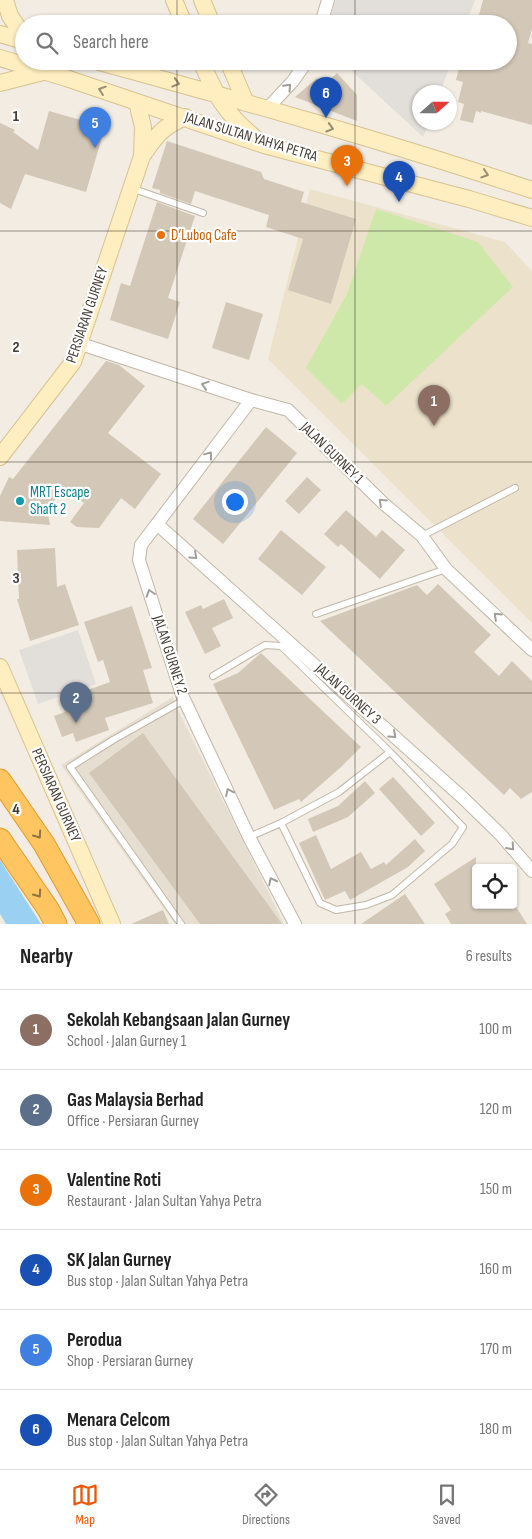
<!DOCTYPE html>
<meta charset="utf-8">
<style>
:root{--surface:#fff;--page:#f2f2f2;--text:#222;--muted:#767676;--line:#e0e0e0;--accent:#ea580c}
body{margin:0;font-family:"Sofia Sans Condensed",sans-serif;background:var(--page);color:var(--text)}
.controls{position:absolute;right:15px;bottom:15px;display:grid;overflow:hidden;border-radius:5px;box-shadow:0 1px 4px #0004}
.controls button{width:45px;height:45px;display:grid;place-items:center;padding:0;border:0;border-bottom:1px solid var(--line);background:var(--surface);color:var(--text);font:25px sans-serif}
.compass{position:absolute;left:412px;top:85px;width:45px;height:45px;border-radius:50%;background:var(--surface);box-shadow:0 1px 4px #0004;rotate:69deg}
.you{position:absolute;left:234px;top:501px;width:18px;height:18px;margin:-12px;border:4px solid #fff;border-radius:50%;background:#1a73e8;box-shadow:0 0 0 8px #1a73e833}
.badge{display:grid;place-items:center;width:32px;height:32px;border-radius:50%;background:var(--accent);color:#fff;font-size:16px;font-weight:700}
.pin{position:absolute;translate:-50% -41px;filter:drop-shadow(0 1px 2px #0008)}
.pin::after{content:'';position:absolute;top:26px;width:18px;height:15px;background:inherit;clip-path:polygon(0 0,100% 0,50% 100%)}
.list{margin:0;padding:0;list-style:none}
h2{display:flex;justify-content:space-between;align-items:center;height:65px;margin:0;padding:0 20px;font-size:21px}
h2 small{font-size:16px;font-weight:400;color:var(--muted)}
.list li{display:grid;grid-template-columns:32px 1fr auto;gap:15px;align-items:center;box-sizing:border-box;height:80px;padding:0 20px;border-top:1px solid var(--line)}
.list b{display:block;font-size:19px;white-space:nowrap}
.list p{margin:0;font-size:16px;white-space:nowrap;color:var(--muted)}
.list em{font-size:16px;font-style:normal;color:var(--muted)}
.icon{flex:none;width:28px;height:28px;fill:none;stroke:currentColor;stroke-width:2;stroke-linecap:round;stroke-linejoin:round}
.map{position:relative;flex:none;width:532px;height:924px;overflow:hidden}
.search{position:absolute;background:var(--surface);box-shadow:0 1px 4px #0004;left:15px;right:15px;top:15px;height:55px;display:flex;align-items:center;gap:12px;box-sizing:border-box;padding:0 18px;border-radius:28px;color:var(--muted);font-size:19px}
.sheet{height:545px;background:var(--surface)}
nav{display:flex;justify-content:space-around;align-items:center;box-sizing:border-box;height:70px;border-top:1px solid var(--line);background:var(--surface);font-size:14px;color:var(--muted)}
nav a{display:grid;justify-items:center;gap:2px}
nav .on{color:var(--accent)}
.map>svg:first-child{display:block}
</style>
<div class="map">
<svg width="532" height="924" viewBox="0 0 532 924">
<rect width="100%" height="100%" fill="#f2ece2"/>
<path fill="#e6ded0" d="M173,697L175,704L284,924H175L61,765Z"/>
<path fill="#ece2cb" d="M310,189L505,242L532,271V623L268,359Z"/>
<path fill="#cde8a8" d="M376,209L478,242L513,287L386,406L362,384L342,404L306,368L347,294Z"/>
<path fill="#e2dfdb" d="M336,0H475L466,24H329Z
M341,61H452L440,92H420V122L429,123L423,137Z
M78,630L96,684L38,704L19,650Z"/>
<path fill="#9ad1f2" d="M0,860L41,924H6L0,914Z"/>
<path fill="#d3c8b7" d="M483,0H532V29L528,43L532,44V125L481,111V113L476,111L473,123L460,120L464,104L458,102L463,82L456,80L460,65L468,67L469,61H508V24L479,15Z
M337,73L357,95V121L295,97L317,78L324,85Z
M49,111L105,127L86,192L25,174L11,209L0,203V123L15,130L13,132L38,150Z
M167,141L261,172L264,179L304,192L301,202L356,219L331,304L288,290L303,239L266,227L269,215L195,191L191,204L160,193V190L152,188Z
M157,202L195,216L168,298L180,302L168,339L110,320L121,283L130,286Z
M226,302L263,314L249,360L212,348Z
M106,361L119,365L145,386L108,433L161,474L135,509L121,498L99,528L77,527L70,522L84,503L64,488L50,506L46,503L50,525L0,521V496L9,477L13,479Z
M266,427L297,453L223,544L193,519Z
M307,477L321,490L299,514L285,501Z
M346,510L376,537L382,530L405,550L380,579L341,544L338,547L324,534Z
M281,530L326,567L302,595L258,559Z
M55,548L57,587L65,584L79,625L30,641L17,599H19L17,550Z
M438,584L491,635L474,652L499,676L512,661L532,681V792L521,799L510,788L504,795L320,621L417,585L427,595Z
M224,599L233,618L212,628L221,646L205,654L185,612L201,605L203,609Z
M132,606L152,668L143,670L153,703L105,718L109,730L76,742L73,733L62,737L54,716L65,712L60,700L110,682L103,660L98,662L84,622Z
M261,653L361,747L341,767L301,802L299,799L274,810L213,684L238,673Z
M143,733L282,924H200L89,773Z
M393,777L435,823L421,836L379,789Z
M365,781L375,793L348,817L313,832L308,819L338,806Z
M316,835L331,869L361,852L371,869L384,862L386,865L415,839L425,851L408,867L350,900L345,891L325,900L299,843Z
M476,857V905H515L527,924H451L445,914L451,910L434,884Z
M405,894L425,924H361Z
M163,910L169,924H131Z"/>
<g fill="none" stroke-linecap="round" stroke-linejoin="round">
<defs>
<path id="lane" d="M131,188L203,213
M422,536L515,488
M316,614L446,569
M213,676L265,645L281,646L390,752L463,827L452,844L392,895L366,905L336,910L320,903L281,823
M249,837L281,823L339,792L390,752
M181,924L70,767L113,740L184,700"/>
<path id="street" d="M321,24L328,0
M266,110L293,81L307,61
M78,343L251,400L288,410L384,504L422,536L446,569L532,650
M251,400L141,545L139,560L182,695L249,837L295,924
M157,524L463,798L501,835L532,871"/>
<path id="secondary" d="M5,0L10,16L24,36
M174,0L184,24
M202,0L212,24
M0,34L24,41
M0,58L66,78L264,145L469,199L532,218
M96,61C242,101 388,142 532,190
M201,61C216,96 225,113 254,137
M228,61L246,103
M136,72L154,61
M0,83L43,72
M137,102L143,127L142,156
M0,457L73,362L142,156C157,135 161,128 185,117
M0,667L112,924"/>
<path id="highway" d="M0,780L44,844L89,924
M0,839L48,909L56,924"/>
</defs>
<use href="#lane" stroke="#c0b7a7" stroke-width="8"/>
<use href="#street" stroke="#c0b7a7" stroke-width="14"/>
<use href="#secondary" stroke="#d7c291" stroke-width="18"/>
<use href="#highway" stroke="#e29a2b" stroke-width="23"/>
<use href="#lane" stroke="#fff" stroke-width="6"/>
<use href="#street" stroke="#fff" stroke-width="12"/>
<use href="#secondary" stroke="#ffeebf" stroke-width="16"/>
<use href="#highway" stroke="#ffc560" stroke-width="21"/>
</g>
<defs><path id="oneway-chevron" d="M-2-3.5L2.5 0L-2 3.5" fill="none" stroke-width="1.6" stroke-linecap="round" stroke-linejoin="round" transform="scale(1.25)"/></defs>
<g stroke="#988c71">
<use href="#oneway-chevron" transform="translate(176 83) rotate(16)"/>
<use href="#oneway-chevron" transform="translate(102 90) rotate(-161)"/>
<use href="#oneway-chevron" transform="translate(330 128) rotate(16)"/>
<use href="#oneway-chevron" transform="translate(485 174) rotate(18)"/>
</g>
<g stroke="#a19e98">
<use href="#oneway-chevron" transform="translate(288 87) rotate(-47)"/>
<use href="#oneway-chevron" transform="translate(205 385) rotate(-162)"/>
<use href="#oneway-chevron" transform="translate(209 455) rotate(-53)"/>
<use href="#oneway-chevron" transform="translate(382 502) rotate(-137)"/>
<use href="#oneway-chevron" transform="translate(194 556) rotate(42)"/>
<use href="#oneway-chevron" transform="translate(150 593) rotate(-108)"/>
<use href="#oneway-chevron" transform="translate(497 616) rotate(-137)"/>
<use href="#oneway-chevron" transform="translate(393 735) rotate(42)"/>
<use href="#oneway-chevron" transform="translate(229 792) rotate(-115)"/>
<use href="#oneway-chevron" transform="translate(511 847) rotate(49)"/>
<use href="#oneway-chevron" transform="translate(272 881) rotate(-117)"/>
</g>
<g stroke="#8e7344">
<use href="#oneway-chevron" transform="translate(38 835) rotate(55)"/>
<use href="#oneway-chevron" transform="translate(38 894) rotate(55)"/>
</g>
<path fill="none" stroke="#433c32" stroke-width="1" stroke-opacity="0.55" d="M177,0V24M355,0V24M177,61V924M355,61V924M0,231H532M0,462H532M0,693H532"/>
<circle fill="#e8710a" stroke="#fff" stroke-width="2" cx="161" cy="235" r="5"/>
<circle fill="#0f9aa8" stroke="#fff" stroke-width="2" cx="20" cy="501" r="5"/>
<g text-anchor="middle" dominant-baseline="central" stroke-width="4.5" stroke-linejoin="round" paint-order="stroke">
<g font-size="15" fill="#433c32" stroke="#fff">
<text transform="translate(251 137) rotate(17)">JALAN SULTAN YAHYA PETRA</text>
<text transform="translate(87 315) rotate(-71)">PERSIARAN GURNEY</text>
<text transform="translate(332 453) rotate(44)">JALAN GURNEY 1</text>
<text transform="translate(170 655) rotate(72)">JALAN GURNEY 2</text>
<text transform="translate(348 694) rotate(42)">JALAN GURNEY 3</text>
<text transform="translate(56 795) rotate(66)">PERSIARAN GURNEY</text>
</g>
<g font-size="15" fill="#c56008" stroke="#fff" text-anchor="start">
<text x="171" y="235">D’Luboq Cafe</text>
</g>
<g font-size="15" fill="#0d838f" stroke="#fff" text-anchor="start">
<text x="30" y="492">MRT Escape<tspan x="30" dy="17">Shaft 2</tspan></text>
</g>
</g>
<g font-size="16" text-anchor="middle" font-weight="bold" fill="#433c32" stroke="#fff" stroke-width="4.5" stroke-linejoin="round" paint-order="stroke">
<text x="16" y="121">1</text>
<text x="16" y="352">2</text>
<text x="16" y="583">3</text>
<text x="16" y="814">4</text>
</g>
</svg>
<div class="controls">
<button><svg class="icon" aria-label="locate" viewBox="0 0 24 24"><circle cx="12" cy="12" r="6"/><path d="M12 2v4M12 18v4M2 12h4M18 12h4"/></svg></button>
</div>
<svg class="compass" viewBox="-18 -18 36 36"><path d="M0-13l5 13h-10z" fill="#e53935"/><path d="M0 13l5-13h-10z" fill="#767676"/></svg>
<div class="you"></div>
<div class="pin badge" style="left:434px;top:426px;background:#8d6e63">1</div>
<div class="pin badge" style="left:76px;top:723px;background:#5c6f8a">2</div>
<div class="pin badge" style="left:347px;top:186px;background:#e8710a">3</div>
<div class="pin badge" style="left:399px;top:202px;background:#1a4fb4">4</div>
<div class="pin badge" style="left:95px;top:148px;background:#3f7fe0">5</div>
<div class="pin badge" style="left:326px;top:118px;background:#1a4fb4">6</div>
<div class="search"><svg class="icon" aria-label="search" viewBox="0 0 24 24"><circle cx="10" cy="10" r="6"/><path d="M15 15l6 6"/></svg>Search here</div>
</div>
<section class="sheet">
<h2>Nearby<small>6 results</small></h2>
<ul class="list">
<li><span class="badge" style="background:#8d6e63">1</span><div><b>Sekolah Kebangsaan Jalan Gurney</b><p>School · Jalan Gurney 1</p></div><em>100 m</em></li>
<li><span class="badge" style="background:#5c6f8a">2</span><div><b>Gas Malaysia Berhad</b><p>Office · Persiaran Gurney</p></div><em>120 m</em></li>
<li><span class="badge" style="background:#e8710a">3</span><div><b>Valentine Roti</b><p>Restaurant · Jalan Sultan Yahya Petra</p></div><em>150 m</em></li>
<li><span class="badge" style="background:#1a4fb4">4</span><div><b>SK Jalan Gurney</b><p>Bus stop · Jalan Sultan Yahya Petra</p></div><em>160 m</em></li>
<li><span class="badge" style="background:#3f7fe0">5</span><div><b>Perodua</b><p>Shop · Persiaran Gurney</p></div><em>170 m</em></li>
<li><span class="badge" style="background:#1a4fb4">6</span><div><b>Menara Celcom</b><p>Bus stop · Jalan Sultan Yahya Petra</p></div><em>180 m</em></li>
</ul>
</section>
<nav>
<a class="on"><svg class="icon" aria-label="map" viewBox="0 0 24 24"><path d="M3 6l6-2 6 2 6-2v14l-6 2-6-2-6 2zM9 4v14M15 6v14"/></svg>Map</a>
<a><svg class="icon" aria-label="directions" viewBox="0 0 24 24"><path d="M12 3l9 9-9 9-9-9zM9 14v-3h6M13 9l2 2-2 2"/></svg>Directions</a>
<a><svg class="icon" aria-label="saved" viewBox="0 0 24 24"><path d="M7 4h10v16l-5-4-5 4z"/></svg>Saved</a>
</nav>
